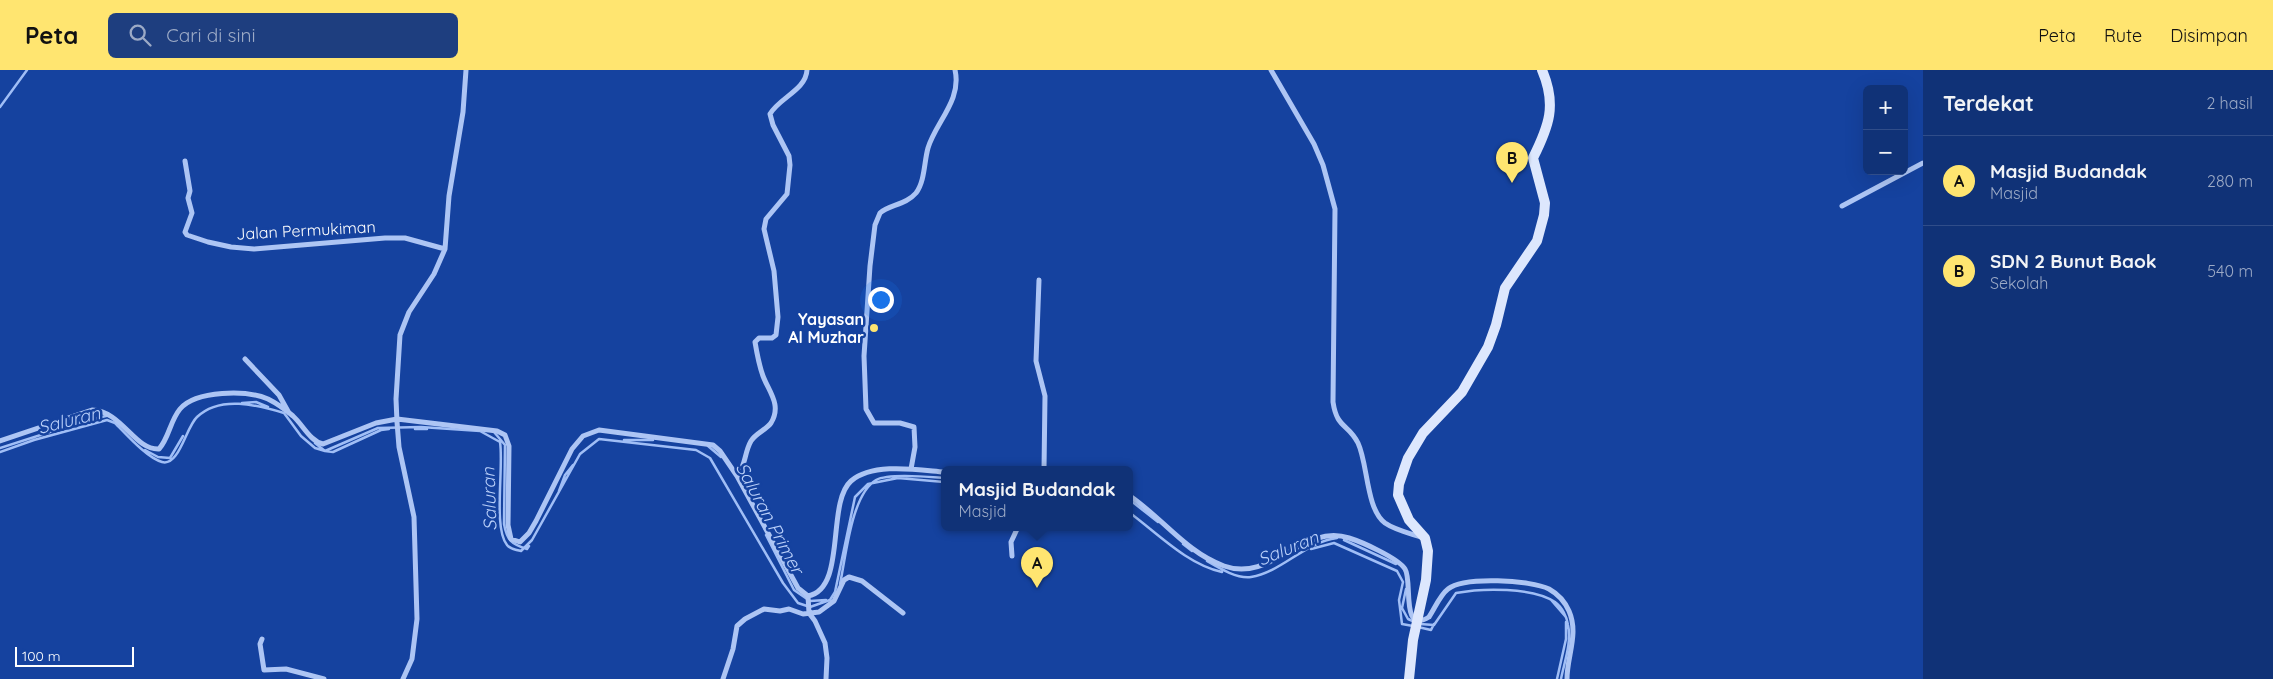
<!DOCTYPE html>
<html lang="id">
<meta charset="utf-8">
<style>
:root{--surface:#103277;--page:#1e3e7f;--text:#f1f3f6;--muted:#9caac6;--line:#304d89;--accent:#ffe570}
body{margin:0;font-family:Quicksand,sans-serif;background:var(--page);color:var(--text)}
.controls{position:absolute;right:15px;top:15px;display:grid;overflow:hidden;border-radius:8px;box-shadow:0 5px 20px #0002}
.controls button{width:45px;height:45px;display:grid;place-items:center;padding:0;border:0;border-bottom:1px solid var(--line);background:var(--surface);color:var(--text);font:25px sans-serif}
.scale{position:absolute;left:15px;bottom:12px;width:119px;box-sizing:border-box;padding-left:5px;border:2px solid #fff;border-top:0;font-size:14px;line-height:18px;white-space:nowrap;color:#fff;-webkit-text-stroke:4px #15429f;paint-order:stroke}
.you{position:absolute;left:880px;top:229px;width:18px;height:18px;margin:-12px;border:4px solid #fff;border-radius:50%;background:#1a73e8;box-shadow:0 0 0 8px #1a73e833}
.badge{display:grid;place-items:center;width:32px;height:32px;border-radius:50%;background:var(--accent);color:#111;font-size:16px;font-weight:700}
.pin{position:absolute;translate:-50% -41px;filter:drop-shadow(0 1px 2px #0008)}
.pin::after{content:'';position:absolute;top:26px;width:18px;height:15px;background:inherit;clip-path:polygon(0 0,100% 0,50% 100%)}
.popup{position:absolute;left:941px;top:396px;width:192px;height:65px;box-sizing:border-box;display:grid;place-content:center;border-radius:8px;background:var(--surface);filter:drop-shadow(0 1px 4px #0005);font-size:16px;white-space:nowrap;color:var(--muted)}
.popup b{font-size:19px;color:var(--text)}
.popup::after{content:'';position:absolute;left:50%;top:100%;margin-left:-10px;border:10px solid transparent;border-top-color:var(--surface)}
.list{margin:0;padding:0;list-style:none}
h2{display:flex;justify-content:space-between;align-items:center;height:65px;margin:0;padding:0 20px;font-size:21px}
h2 small{font-size:16px;font-weight:400;color:var(--muted)}
.list li{display:grid;grid-template-columns:32px 1fr auto;gap:15px;align-items:center;box-sizing:border-box;height:90px;padding:0 20px;border-top:1px solid var(--line)}
.list b{display:block;font-size:19px;white-space:nowrap}
.list p{margin:0;font-size:16px;white-space:nowrap;color:var(--muted)}
.list em{font-size:16px;font-style:normal;color:var(--muted)}
.icon{flex:none;width:28px;height:28px;fill:none;stroke:currentColor;stroke-width:2;stroke-linecap:round;stroke-linejoin:round}
.map{position:relative;flex:none;width:1923px;height:609px;overflow:hidden}
header{display:flex;align-items:center;gap:30px;box-sizing:border-box;height:70px;padding:0 25px;background:var(--accent);color:#111}
header strong{font-size:24px}
nav{display:flex;gap:28px;margin-inline-start:auto;font-size:18px}
.search{width:350px;height:45px;background:var(--page);display:flex;align-items:center;gap:12px;box-sizing:border-box;padding:0 18px;border-radius:8px;color:var(--muted);font-size:19px}
main{display:flex}
aside{flex:1;background:var(--surface)}
.map>svg:first-child{display:block}
</style>
<header>
<strong>Peta</strong>
<div class="search"><svg class="icon" aria-label="search" viewBox="0 0 24 24"><circle cx="10" cy="10" r="6"/><path d="M15 15l6 6"/></svg>Cari di sini</div>
<nav><a>Peta</a><a>Rute</a><a>Disimpan</a></nav>
</header>
<main>
<div class="map">
<svg width="1923" height="609" viewBox="0 0 1923 609">
<rect width="100%" height="100%" fill="#15429f"/>
<g fill="none" stroke-linecap="round" stroke-linejoin="round">
<path stroke="#a0bef6" stroke-width="2.5" d="M0,37L27,0
M242,333L256,332L268,337
M415,359H427
M494,362L505,375L504,454C507,470 511,474 527,479L529,476
M624,370H653
M315,373L325,381L333,382L381,360L389,359
M708,376L721,387
M0,378L84,351L106,346
M145,380L158,387L170,388L183,366
M0,382L34,370L107,350L115,353C126,364 147,388 162,392C179,397 186,357 197,347C220,325 257,335 284,343L301,366L315,378L325,381L378,358L421,357L480,361L500,372C504,397 493,458 507,475C510,479 516,480 521,481L532,470L580,384L599,369L696,380L710,388L783,513L798,533L810,537L830,530L835,522L855,427L868,414L898,408L944,412
M559,421L565,405L573,395
M1130,430L1158,452
M1130,443C1157,463 1188,495 1222,502
M766,465L794,520L810,531L826,530
M1344,470L1396,494
M1183,474L1192,481
M1311,479L1334,473L1397,501L1403,512L1399,530L1402,554L1413,556
M1207,491C1219,498 1237,509 1251,507C1282,502 1305,472 1337,468
M840,514C846,487 851,425 876,410C889,403 929,407 944,408
M1406,519L1402,538L1408,549L1415,552
M1552,531L1565,546
M1420,554L1434,555L1456,523C1482,518 1533,517 1555,532C1562,537 1567,547 1568,555C1572,572 1564,593 1561,609
M1418,557L1431,560L1434,554
M1557,609L1566,569V552"/>
<path stroke="#adc5f4" stroke-width="5" d="M1271,0L1314,74L1323,95L1335,139L1333,332C1337,359 1348,353 1358,373C1368,394 1366,439 1385,453C1395,460 1409,463 1421,467
M185,91L190,121L188,128L192,143L185,162L187,165L208,172L231,177L254,179L385,168H405L445,179
M1842,136L1923,93
M1039,210L1036,291L1045,326L1044,399
M245,289L279,325L289,343
M0,371L92,340C122,341 134,380 159,379C169,368 170,351 180,339C196,320 247,320 268,329C276,333 286,340 293,346C303,355 310,371 323,374L376,353L397,349L497,361L505,365L509,376L508,455L511,469L520,472L529,463L536,451L572,379L583,366L599,360L713,375L720,381L737,406L798,518L808,526C847,519 826,433 851,411C873,392 919,400 944,402
M911,399L915,377L914,357L900,353H874L866,339L864,286L870,196L875,155L880,143C888,135 906,135 916,123C925,111 924,92 928,78C936,52 962,30 955,0
M737,406C746,396 744,383 751,371C756,363 766,360 771,353C782,335 769,322 763,306C759,295 757,284 755,272L759,268H772L776,265L778,247L774,201L764,159L766,149L787,124L790,95L789,86L773,55L770,44C779,28 806,20 807,0
M1130,426C1161,447 1187,483 1224,496C1272,513 1302,453 1349,468C1362,472 1398,488 1405,499C1413,511 1400,565 1429,547C1435,538 1440,525 1448,519C1464,506 1531,510 1549,519C1558,524 1565,532 1569,541C1579,564 1567,586 1567,609
M1012,486L1011,472L1018,457
M808,526L809,543L815,551L825,573L827,588L826,609
M262,569L260,574L264,600L286,599L324,609
M403,609L412,589L417,549L414,447L399,377L397,352L396,329L400,265L409,242L434,204L445,179L449,126L463,42L466,0
M723,609L733,579L737,556L745,549L764,539L780,541L789,539L803,544L819,542L834,531L844,510L849,507L862,511L903,543"/>
<path stroke="#dde7fd" stroke-width="10" d="M1409,609L1413,570L1426,510L1428,481L1425,468L1409,450L1398,425L1399,414L1408,388L1423,363L1462,322L1488,277L1496,255L1505,218L1537,171L1544,145L1545,133L1533,88C1549,56 1557,35 1542,0"/>
</g>
<circle fill="#ffe570" stroke="#15429f" stroke-width="2" cx="874" cy="258" r="5"/>
<g text-anchor="middle" dominant-baseline="central" stroke-width="5" stroke-linejoin="round" paint-order="stroke">
<g font-size="16" fill="#fff" stroke="#15429f">
<text transform="translate(306 160) rotate(-3)">Jalan Permukiman</text>
</g>
<g font-size="16" font-weight="bold" fill="#fff" stroke="#15429f" text-anchor="end">
<text x="864" y="249">Yayasan<tspan x="864" dy="18">Al Muzhar</tspan></text>
</g>
<g font-size="18" font-style="italic" fill="#bad0fa" stroke="#15429f">
<text transform="translate(69 350) rotate(-14)">Saluran</text>
<text transform="translate(489 429) rotate(-92)">Saluran</text>
<text transform="translate(770 448) rotate(62)">Saluran Primer</text>
<text transform="translate(1288 478) rotate(-22)">Saluran</text>
</g>
</g>
</svg>
<div class="controls">
<button>+</button>
<button>−</button>
</div>
<div class="scale">100 m</div>
<div class="you"></div>
<div class="pin badge" style="left:1037px;top:518px">A</div>
<div class="popup"><b>Masjid Budandak</b>Masjid</div>
<div class="pin badge" style="left:1512px;top:113px">B</div>
</div>
<aside>
<h2>Terdekat<small>2 hasil</small></h2>
<ul class="list">
<li><span class="badge">A</span><div><b>Masjid Budandak</b><p>Masjid</p></div><em>280 m</em></li>
<li><span class="badge">B</span><div><b>SDN 2 Bunut Baok</b><p>Sekolah</p></div><em>540 m</em></li>
</ul>
</aside>
</main>
